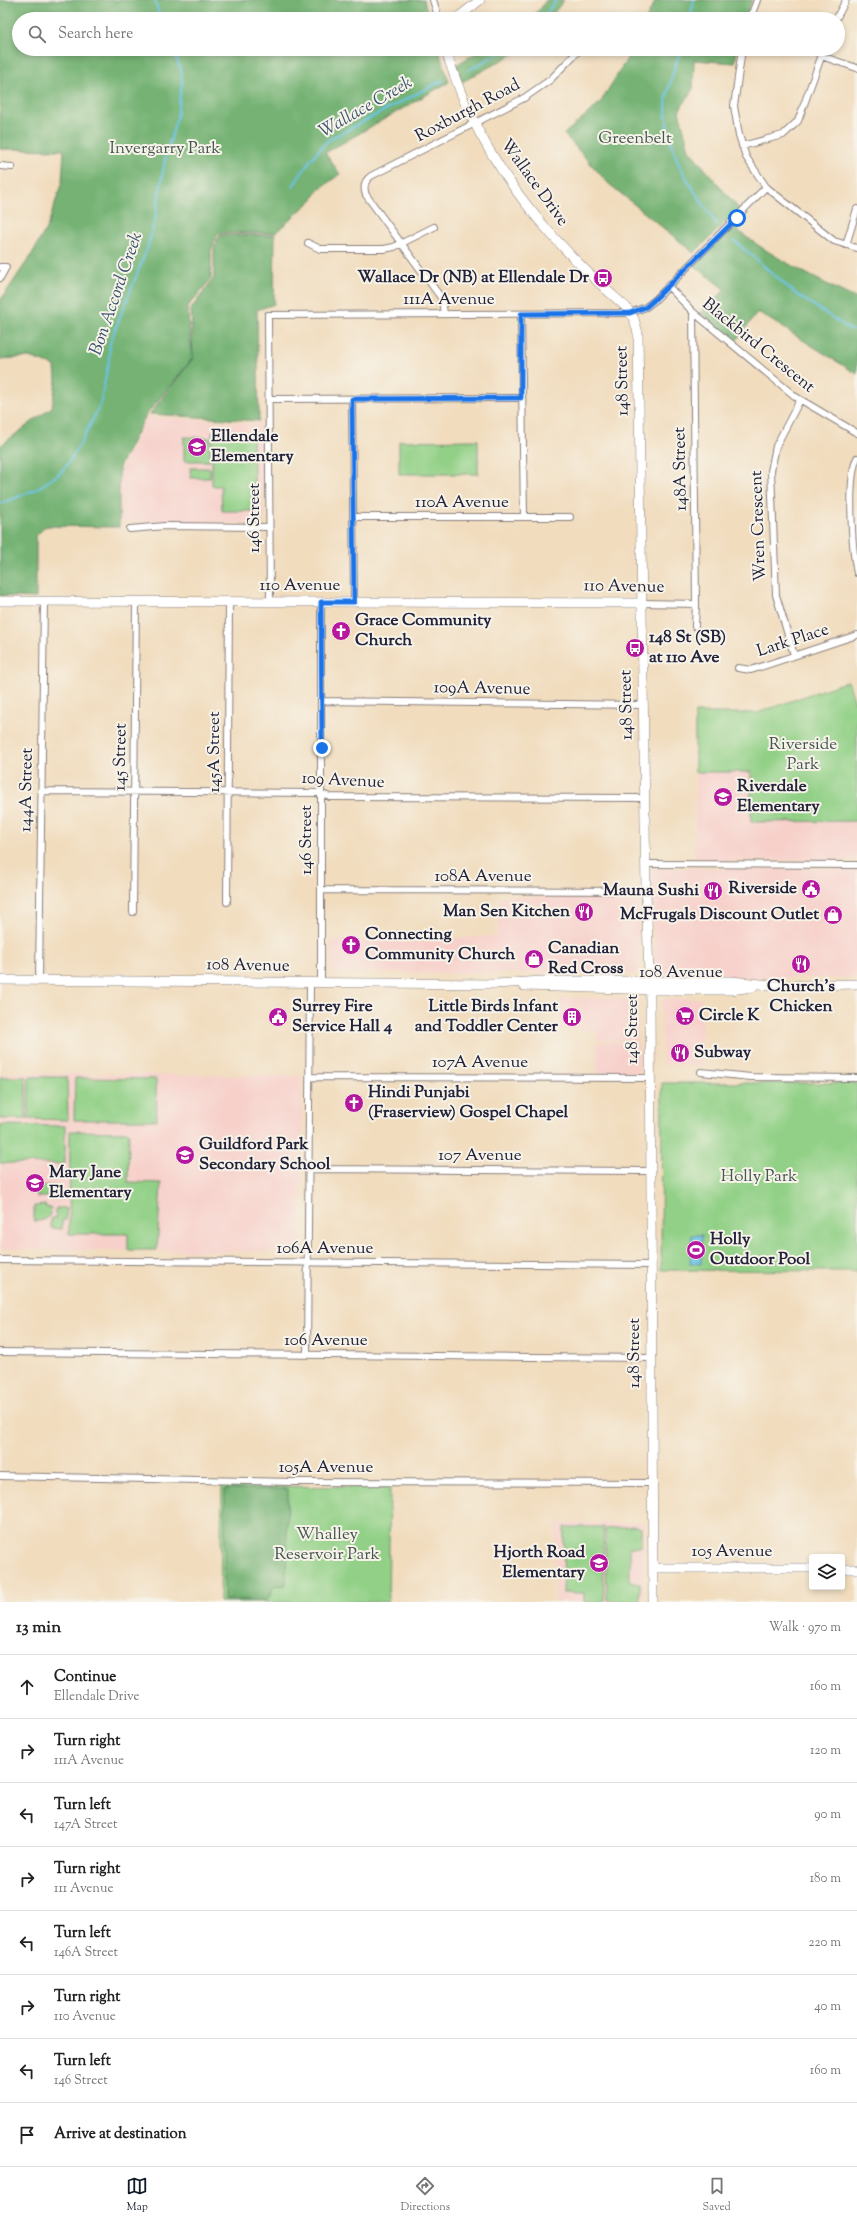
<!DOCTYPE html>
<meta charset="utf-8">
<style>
:root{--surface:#fff;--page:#f2f2f2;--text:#222;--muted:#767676;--line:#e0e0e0;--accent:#111827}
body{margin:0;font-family:"Sorts Mill Goudy",serif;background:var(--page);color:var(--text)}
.controls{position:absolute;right:12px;bottom:12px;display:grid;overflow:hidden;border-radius:4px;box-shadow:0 2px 6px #0003}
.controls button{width:36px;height:36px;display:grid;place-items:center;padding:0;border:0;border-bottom:1px solid var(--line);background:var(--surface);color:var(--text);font:20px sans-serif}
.stop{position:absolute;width:12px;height:12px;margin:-9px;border:3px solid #1a73e8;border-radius:50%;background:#fff}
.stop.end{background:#1a73e8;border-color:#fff;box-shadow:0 1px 4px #0008}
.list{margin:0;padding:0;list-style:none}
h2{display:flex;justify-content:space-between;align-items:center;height:52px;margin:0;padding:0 16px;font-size:17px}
h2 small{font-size:13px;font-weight:400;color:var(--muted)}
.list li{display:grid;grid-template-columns:26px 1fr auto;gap:12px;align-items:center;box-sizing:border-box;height:64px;padding:0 16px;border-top:1px solid var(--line)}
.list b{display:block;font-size:15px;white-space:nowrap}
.list p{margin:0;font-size:13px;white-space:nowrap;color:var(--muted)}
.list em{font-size:13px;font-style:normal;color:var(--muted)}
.icon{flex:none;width:22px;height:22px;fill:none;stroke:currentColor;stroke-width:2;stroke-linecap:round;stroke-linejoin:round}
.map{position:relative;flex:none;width:857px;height:1602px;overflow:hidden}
.search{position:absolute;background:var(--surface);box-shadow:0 2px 6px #0003;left:12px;right:12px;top:12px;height:44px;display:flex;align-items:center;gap:10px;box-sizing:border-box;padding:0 14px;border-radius:22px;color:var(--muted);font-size:15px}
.sheet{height:564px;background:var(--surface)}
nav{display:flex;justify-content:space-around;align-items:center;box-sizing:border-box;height:56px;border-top:1px solid var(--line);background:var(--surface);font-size:11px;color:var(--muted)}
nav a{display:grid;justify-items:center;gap:2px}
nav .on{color:var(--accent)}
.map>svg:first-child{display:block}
</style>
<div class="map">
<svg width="857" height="1602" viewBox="0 0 857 1602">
<rect width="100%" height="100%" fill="#f7f3e8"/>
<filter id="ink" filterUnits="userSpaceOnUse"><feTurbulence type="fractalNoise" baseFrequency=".025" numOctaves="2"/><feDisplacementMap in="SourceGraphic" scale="8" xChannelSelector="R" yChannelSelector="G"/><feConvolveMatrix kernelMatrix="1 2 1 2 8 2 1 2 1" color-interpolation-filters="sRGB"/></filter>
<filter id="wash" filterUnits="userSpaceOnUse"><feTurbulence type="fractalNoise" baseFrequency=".012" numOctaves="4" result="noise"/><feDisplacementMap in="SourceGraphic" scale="16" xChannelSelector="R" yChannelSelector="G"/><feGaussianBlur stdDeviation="0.9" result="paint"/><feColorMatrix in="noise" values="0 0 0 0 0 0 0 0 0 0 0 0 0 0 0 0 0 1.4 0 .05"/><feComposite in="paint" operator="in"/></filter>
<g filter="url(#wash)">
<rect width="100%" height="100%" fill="#f1dcbd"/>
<path fill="#f7d0ca" d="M147,417L261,424L262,502L265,510L263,521L256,523L141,522L131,519L123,522L121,518L120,471Z
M695,772H751L752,822L857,821V860L695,861Z
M658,868L857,869V978L658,977L654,971L653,887L650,876L653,870Z
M499,897H634L639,901V971L636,974L331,972V940L412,941L498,936Z
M579,998L578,1029L560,1030L559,999Z
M580,998H635L638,1001V1041L597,1040V1031H580Z
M662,999H702V1066L662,1064Z
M597,1042L639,1043L640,1072L597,1073Z
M0,1073L302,1076L301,1252L0,1249Z
M556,1523H644L643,1602H555Z"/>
<path fill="#91d086" stroke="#5a7960" d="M212,432L253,433L255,511H222L221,486H212Z
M184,437L210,438V461H184Z
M478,440V474H399V441Z
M190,468H210V478H191Z
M848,681L857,709V821L751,822V772H695V713H757Z
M0,1077H26V1119H0Z
M29,1077H67L68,1120L28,1119Z
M75,1078L156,1079L157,1120H74Z
M662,1083H857V1271L661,1270Z
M0,1125L65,1126V1164L0,1163Z
M70,1131L129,1132L128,1182L161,1183L157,1250H128V1234H69Z
M37,1186H59V1197H37Z
M46,1205L45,1207L51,1208C50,1220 44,1221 34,1221V1206Z
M56,1208H66V1220H62V1229L51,1228V1218H56Z
M222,1486L390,1487L388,1602H220Z
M633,1526L641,1528V1546L630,1547V1583H640V1602L607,1600L605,1529Z
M564,1527H603L604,1602H584V1593H563Z"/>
<path fill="#74b273" stroke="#4b6a57" d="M0,0H424L429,19H19V49H438L449,82L325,153L340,174L318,190L313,199L275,233H218L211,250V279L187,307L193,358L146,415L119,467V527L46,526L36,536V598L0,596V446L52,407L56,382L55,366L29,357L0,359V301L32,254L48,225L62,182L64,150L0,149Z
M546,0H564L549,19H529L541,8Z
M656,0H752L745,19H646Z
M483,49H522L462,82L456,65Z
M633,49H737L735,63L694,60L693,89L679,111L689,150L739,209L694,253L608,183L564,134L600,103Z
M732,226C769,256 814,278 857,299V374L758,312L734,343L700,313L725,290L694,265Z
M220,235H275L274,304L257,310L259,421L150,414L193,358L191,309L214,278V248Z
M225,1489H288L286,1585L273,1586L271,1595L266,1600H224Z"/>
<path fill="#6ac4e8" stroke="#467392" d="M692,1235H702L701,1264L690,1263Z"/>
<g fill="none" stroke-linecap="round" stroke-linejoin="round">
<path stroke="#6ac4e8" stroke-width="2" d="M155,0L160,19
M542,19L556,0
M690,19L694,0
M681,49C676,64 670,80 667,96C660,145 690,187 717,224
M468,71L505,49
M293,186L311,159L328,140L443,80
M735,241L796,294L851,330
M0,504L37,489L59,474L67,465L82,441L100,405L109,360L110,343L147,249L155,221L165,159L177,117L182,82L181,69L172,49"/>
</g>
</g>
<g filter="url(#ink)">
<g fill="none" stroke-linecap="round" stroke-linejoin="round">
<defs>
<path id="street" d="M433,0L439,19
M750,19L757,0
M836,19L846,0
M742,49L734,106L739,135L746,157L766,187L834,241L857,248
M821,56L857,68
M742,146L783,135L798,121L824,49
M0,166L12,167
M308,243L320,249H384L394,247L434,227
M846,245L857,209
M0,267H6L0,278
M668,286L693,312L796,397L857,433
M693,312L696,604L695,626
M444,314L442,299L366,195C363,187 364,181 371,176L524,98L550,80L580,49
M521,314L524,517
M269,399L521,398
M352,399L354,602
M857,458C847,479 852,549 857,573
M353,517H570
M130,529L165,526L269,527
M270,602L268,315L630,313L646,307L655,300L766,187
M642,603L696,604
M794,655L776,595L771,471L776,446L800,400
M738,668L751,670L857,635
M321,701L643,705
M41,791L320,793L330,797L644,798
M645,864L857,865
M321,890L646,891
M227,902L229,602
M133,912L136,601
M39,980L44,601
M321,983V602
M701,1072L751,1077L857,1078
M310,1077L649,1078
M309,1169L651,1171
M0,1260L651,1265
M0,1352L652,1358
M307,1355L310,983
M0,1476L292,1482L652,1483"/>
<path id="secondary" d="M456,19L480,0
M445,49C453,71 460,93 470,114C507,191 562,252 626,307L634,319L638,333L646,891L650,1001L653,1602
M0,601L642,603
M0,980L496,984L542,981H731L770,985
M524,986L660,990H731L753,987
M765,986L857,984
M653,1568H812
M842,1569H857"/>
</defs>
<use href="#street" stroke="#8a7f7c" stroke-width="8"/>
<use href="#secondary" stroke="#8a7f7c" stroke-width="10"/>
<use href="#street" stroke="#fff" stroke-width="6"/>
<use href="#secondary" stroke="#fff" stroke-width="9"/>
</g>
</g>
<g fill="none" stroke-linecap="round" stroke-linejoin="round" filter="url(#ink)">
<path stroke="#1a73e8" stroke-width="5" d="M322,748L321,602H354L352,399L521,398V314L630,313L646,307L654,300L737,218"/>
</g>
<defs>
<symbol id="bus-disc" viewBox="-11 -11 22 22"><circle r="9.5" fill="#b5179e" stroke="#f7f3e8"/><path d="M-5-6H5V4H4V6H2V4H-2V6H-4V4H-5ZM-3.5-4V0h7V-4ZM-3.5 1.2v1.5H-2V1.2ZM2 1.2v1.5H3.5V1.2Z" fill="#fff"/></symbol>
<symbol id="school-disc" viewBox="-11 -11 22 22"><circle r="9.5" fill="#b5179e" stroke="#f7f3e8"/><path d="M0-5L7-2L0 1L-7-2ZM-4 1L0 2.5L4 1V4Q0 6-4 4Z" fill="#fff"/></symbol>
<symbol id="church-disc" viewBox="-11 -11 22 22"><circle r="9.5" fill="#b5179e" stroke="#f7f3e8"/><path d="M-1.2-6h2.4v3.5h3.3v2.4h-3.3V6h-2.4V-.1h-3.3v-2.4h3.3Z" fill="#fff"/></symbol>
<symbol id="civic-disc" viewBox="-11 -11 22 22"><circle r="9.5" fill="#b5179e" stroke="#f7f3e8"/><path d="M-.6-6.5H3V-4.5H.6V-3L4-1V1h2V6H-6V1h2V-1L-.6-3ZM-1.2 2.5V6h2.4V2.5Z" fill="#fff"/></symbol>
<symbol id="restaurant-disc" viewBox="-11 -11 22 22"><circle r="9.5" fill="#b5179e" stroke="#f7f3e8"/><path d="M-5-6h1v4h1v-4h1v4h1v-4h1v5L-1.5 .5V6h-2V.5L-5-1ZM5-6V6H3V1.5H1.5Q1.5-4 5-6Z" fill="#fff"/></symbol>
<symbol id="shop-disc" viewBox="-11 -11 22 22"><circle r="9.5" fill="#b5179e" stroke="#f7f3e8"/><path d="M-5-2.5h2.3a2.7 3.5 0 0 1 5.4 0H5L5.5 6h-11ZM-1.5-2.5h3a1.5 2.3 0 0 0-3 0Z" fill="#fff"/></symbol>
<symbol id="supermarket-disc" viewBox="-11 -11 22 22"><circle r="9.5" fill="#b5179e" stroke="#f7f3e8"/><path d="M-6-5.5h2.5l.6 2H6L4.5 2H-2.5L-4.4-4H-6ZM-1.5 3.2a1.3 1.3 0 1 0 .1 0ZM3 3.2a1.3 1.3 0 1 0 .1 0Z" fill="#fff"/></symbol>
<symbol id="building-disc" viewBox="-11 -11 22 22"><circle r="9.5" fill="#b5179e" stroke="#f7f3e8"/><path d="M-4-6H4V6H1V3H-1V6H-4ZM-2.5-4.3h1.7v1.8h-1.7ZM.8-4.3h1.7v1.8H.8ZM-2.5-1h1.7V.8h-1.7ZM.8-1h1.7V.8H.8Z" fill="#fff"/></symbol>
<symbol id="stadium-disc" viewBox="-11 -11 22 22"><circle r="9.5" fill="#b5179e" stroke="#f7f3e8"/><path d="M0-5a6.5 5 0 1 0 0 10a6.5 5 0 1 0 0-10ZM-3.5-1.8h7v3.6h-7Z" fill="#fff"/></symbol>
</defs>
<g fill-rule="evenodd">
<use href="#bus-disc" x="592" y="267" width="22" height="22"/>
<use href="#school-disc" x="186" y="436" width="22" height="22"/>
<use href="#church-disc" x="330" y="620" width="22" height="22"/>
<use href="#bus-disc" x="624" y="637" width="22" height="22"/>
<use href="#school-disc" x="712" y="786" width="22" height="22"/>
<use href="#civic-disc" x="800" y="878" width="22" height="22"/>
<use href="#restaurant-disc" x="702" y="880" width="22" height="22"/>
<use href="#restaurant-disc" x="573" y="901" width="22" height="22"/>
<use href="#shop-disc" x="822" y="904" width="22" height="22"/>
<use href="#church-disc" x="340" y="934" width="22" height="22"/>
<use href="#shop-disc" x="523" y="948" width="22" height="22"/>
<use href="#restaurant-disc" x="790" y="953" width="22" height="22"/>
<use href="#supermarket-disc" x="674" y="1005" width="22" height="22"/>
<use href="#civic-disc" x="267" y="1006" width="22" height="22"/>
<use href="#building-disc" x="561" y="1006" width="22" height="22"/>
<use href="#restaurant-disc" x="669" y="1042" width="22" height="22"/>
<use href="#church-disc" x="343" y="1092" width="22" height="22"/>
<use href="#school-disc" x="174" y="1144" width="22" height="22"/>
<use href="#school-disc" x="24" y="1172" width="22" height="22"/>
<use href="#stadium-disc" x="685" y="1239" width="22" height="22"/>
<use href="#school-disc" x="588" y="1552" width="22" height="22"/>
</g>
<g text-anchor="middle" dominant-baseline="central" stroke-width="4" stroke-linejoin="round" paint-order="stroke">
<g font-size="17" fill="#22223b" stroke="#f7f3e8">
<text transform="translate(468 111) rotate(-28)">Roxburgh Road</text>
<text transform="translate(534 183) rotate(54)">Wallace Drive</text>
<text x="449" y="300">111A Avenue</text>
<text transform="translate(758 346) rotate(39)">Blackbird Crescent</text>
<text transform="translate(623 381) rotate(-91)">148 Street</text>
<text transform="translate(681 469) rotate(-91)">148A Street</text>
<text x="462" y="503">110A Avenue</text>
<text transform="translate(255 518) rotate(-90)">146 Street</text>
<text transform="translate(759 526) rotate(-92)">Wren Crescent</text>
<text x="300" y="586">110 Avenue</text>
<text transform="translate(624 587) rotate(1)">110 Avenue</text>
<text transform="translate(793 641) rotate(-18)">Lark Place</text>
<text transform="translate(482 689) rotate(1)">109A Avenue</text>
<text transform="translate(627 705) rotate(-91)">148 Street</text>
<text transform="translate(215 752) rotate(-90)">145A Street</text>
<text transform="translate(121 757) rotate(-89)">145 Street</text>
<text transform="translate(343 781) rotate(3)">109 Avenue</text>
<text transform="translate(27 790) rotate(-89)">144A Street</text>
<text transform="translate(307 840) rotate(-90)">146 Street</text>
<text x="483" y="877">108A Avenue</text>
<text transform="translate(248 966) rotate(1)">108 Avenue</text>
<text x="681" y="973">108 Avenue</text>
<text transform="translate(633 1029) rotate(-90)">148 Street</text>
<text x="480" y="1063">107A Avenue</text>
<text x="480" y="1156">107 Avenue</text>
<text x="325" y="1249">106A Avenue</text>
<text x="326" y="1341">106 Avenue</text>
<text transform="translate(635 1353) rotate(-90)">148 Street</text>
<text x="326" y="1468">105A Avenue</text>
<text x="732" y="1552">105 Avenue</text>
</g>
<g font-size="17" fill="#435652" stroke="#f7f3e8">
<text x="635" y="139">Greenbelt</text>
<text x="165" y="149">Invergarry Park</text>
<text x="803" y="745">Riverside<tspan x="803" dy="20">Park</tspan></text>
<text x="759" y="1177">Holly Park</text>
<text x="327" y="1535">Whalley<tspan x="327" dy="20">Reservoir Park</tspan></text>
</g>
<g font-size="17" font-weight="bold" fill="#22223b" stroke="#f7f3e8" text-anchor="start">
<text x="589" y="278" text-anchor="end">Wallace Dr (NB) at Ellendale Dr</text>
<text x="211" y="437">Ellendale<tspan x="211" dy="20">Elementary</tspan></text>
<text x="355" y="621">Grace Community<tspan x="355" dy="20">Church</tspan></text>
<text x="649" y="638">148 St (SB)<tspan x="649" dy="20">at 110 Ave</tspan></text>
<text x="737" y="787">Riverdale<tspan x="737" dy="20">Elementary</tspan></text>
<text x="797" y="889" text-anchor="end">Riverside</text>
<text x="699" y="891" text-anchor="end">Mauna Sushi</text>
<text x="570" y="912" text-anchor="end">Man Sen Kitchen</text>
<text x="819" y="915" text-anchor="end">McFrugals Discount Outlet</text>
<text x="365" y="935">Connecting<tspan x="365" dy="20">Community Church</tspan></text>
<text x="548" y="949">Canadian<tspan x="548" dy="20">Red Cross</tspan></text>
<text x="801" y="987" text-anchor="middle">Church's<tspan x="801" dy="20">Chicken</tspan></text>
<text x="292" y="1007">Surrey Fire<tspan x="292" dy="20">Service Hall 4</tspan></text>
<text x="558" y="1007" text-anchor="end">Little Birds Infant<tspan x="558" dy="20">and Toddler Center</tspan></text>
<text x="699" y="1016">Circle K</text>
<text x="694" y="1053">Subway</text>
<text x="368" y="1093">Hindi Punjabi<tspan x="368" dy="20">(Fraserview) Gospel Chapel</tspan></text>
<text x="199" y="1145">Guildford Park<tspan x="199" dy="20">Secondary School</tspan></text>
<text x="49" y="1173">Mary Jane<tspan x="49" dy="20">Elementary</tspan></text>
<text x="710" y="1240">Holly<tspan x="710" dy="20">Outdoor Pool</tspan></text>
<text x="585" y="1553" text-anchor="end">Hjorth Road<tspan x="585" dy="20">Elementary</tspan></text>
</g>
<g font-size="18" font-style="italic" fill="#38536f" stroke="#f7f3e8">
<text transform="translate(366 108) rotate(-30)">Wallace Creek</text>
<text transform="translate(117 294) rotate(-71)">Bon Accord Creek</text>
</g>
</g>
</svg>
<div class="controls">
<button><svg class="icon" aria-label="layers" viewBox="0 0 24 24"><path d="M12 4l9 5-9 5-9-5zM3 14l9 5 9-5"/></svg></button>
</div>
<div class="stop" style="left:737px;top:218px"></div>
<div class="stop end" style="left:322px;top:748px"></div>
<div class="search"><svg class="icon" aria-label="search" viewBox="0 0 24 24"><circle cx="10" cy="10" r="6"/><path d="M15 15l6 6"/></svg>Search here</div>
</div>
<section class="sheet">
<h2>13 min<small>Walk · 970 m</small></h2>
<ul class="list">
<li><svg class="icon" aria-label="ahead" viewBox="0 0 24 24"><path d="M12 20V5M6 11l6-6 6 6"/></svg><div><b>Continue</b><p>Ellendale Drive</p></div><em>160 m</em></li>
<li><svg class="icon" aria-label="right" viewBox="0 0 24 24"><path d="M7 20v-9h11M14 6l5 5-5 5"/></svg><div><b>Turn right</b><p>111A Avenue</p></div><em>120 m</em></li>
<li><svg class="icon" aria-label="left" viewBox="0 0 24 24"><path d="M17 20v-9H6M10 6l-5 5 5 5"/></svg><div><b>Turn left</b><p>147A Street</p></div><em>90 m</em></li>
<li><svg class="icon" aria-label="right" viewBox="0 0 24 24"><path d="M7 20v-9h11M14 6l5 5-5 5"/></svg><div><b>Turn right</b><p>111 Avenue</p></div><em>180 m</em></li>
<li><svg class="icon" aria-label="left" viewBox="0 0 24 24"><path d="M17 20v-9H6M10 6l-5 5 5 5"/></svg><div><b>Turn left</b><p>146A Street</p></div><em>220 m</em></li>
<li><svg class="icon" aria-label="right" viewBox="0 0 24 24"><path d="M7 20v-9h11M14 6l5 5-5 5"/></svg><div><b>Turn right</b><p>110 Avenue</p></div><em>40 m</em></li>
<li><svg class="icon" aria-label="left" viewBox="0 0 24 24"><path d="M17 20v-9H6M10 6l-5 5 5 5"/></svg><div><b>Turn left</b><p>146 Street</p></div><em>160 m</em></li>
<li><svg class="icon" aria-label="arrive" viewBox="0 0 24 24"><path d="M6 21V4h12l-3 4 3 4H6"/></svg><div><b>Arrive at destination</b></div></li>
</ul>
</section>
<nav>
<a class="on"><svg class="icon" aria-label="map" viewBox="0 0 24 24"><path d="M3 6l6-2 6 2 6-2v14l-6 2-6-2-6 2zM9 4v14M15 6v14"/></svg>Map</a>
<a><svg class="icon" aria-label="directions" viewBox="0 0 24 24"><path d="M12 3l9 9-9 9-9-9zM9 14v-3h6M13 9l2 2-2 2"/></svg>Directions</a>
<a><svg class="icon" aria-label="saved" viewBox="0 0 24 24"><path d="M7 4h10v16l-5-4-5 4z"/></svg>Saved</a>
</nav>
